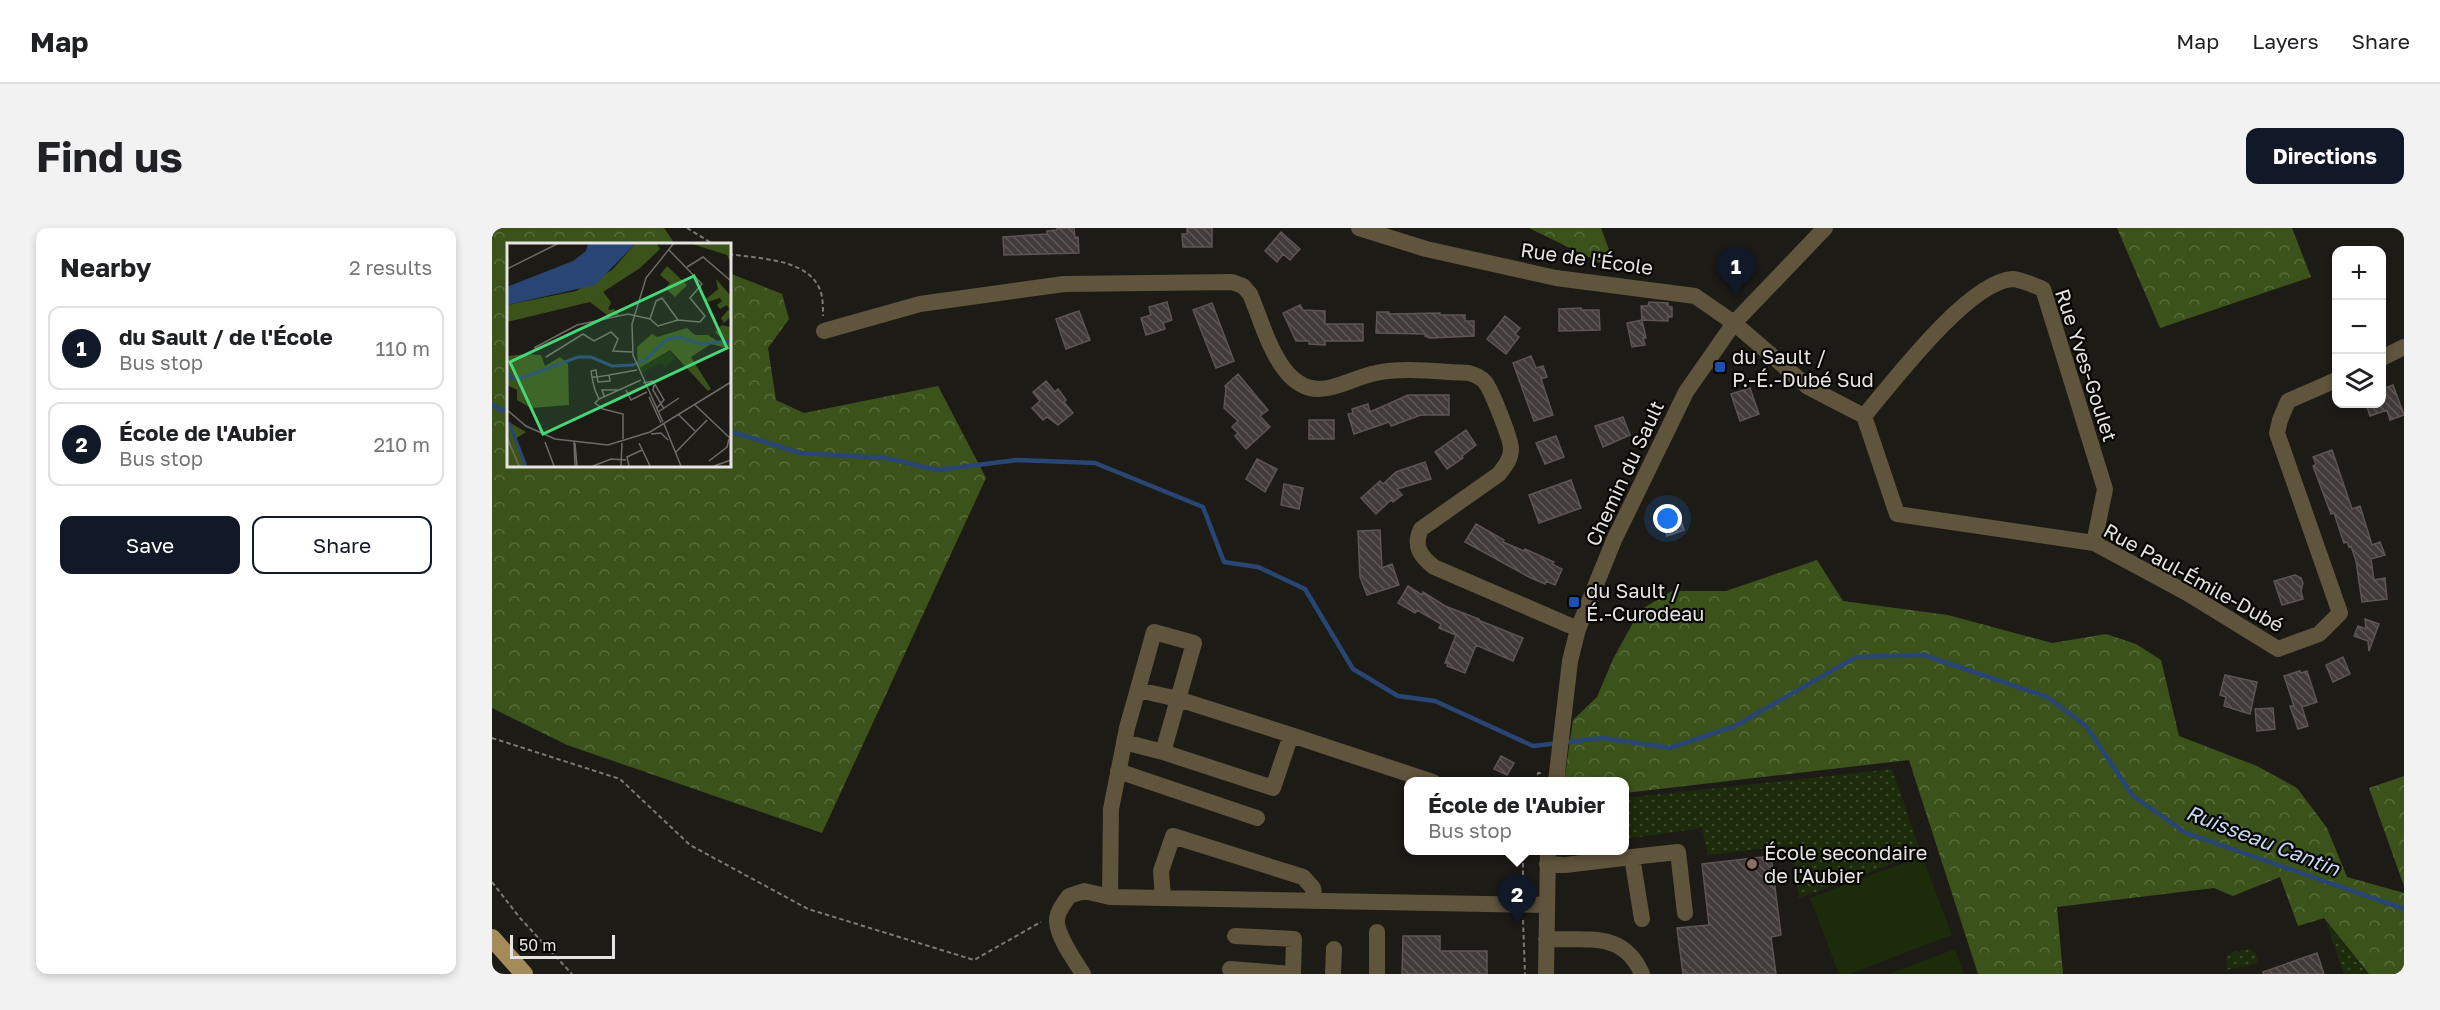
<!DOCTYPE html>
<meta charset="utf-8">
<style>
:root{--surface:#fff;--page:#f2f2f2;--text:#202124;--muted:#757577;--line:#e0e0e0;--accent:#111827}
body{margin:0;font-family:"Golos Text",sans-serif;background:var(--page);color:var(--text)}
.controls{position:absolute;right:18px;top:18px;display:grid;overflow:hidden;border-radius:12px;box-shadow:0 3px 9px #0003}
.controls button{width:54px;height:54px;display:grid;place-items:center;padding:0;border:0;border-bottom:2px solid var(--line);background:var(--surface);color:var(--text);font:30px sans-serif}
.scale{position:absolute;left:18px;bottom:15px;width:105px;box-sizing:border-box;padding-left:6px;border:3px solid #e5e4e0;border-top:0;font-size:16px;line-height:21px;white-space:nowrap;color:#e5e4e0;-webkit-text-stroke:4px #070604;paint-order:stroke}
.you{position:absolute;left:1176px;top:291px;width:21px;height:21px;margin:-15px;border:4px solid #fff;border-radius:50%;background:#1a73e8;box-shadow:0 0 0 9px #1a73e833}
.badge{display:grid;place-items:center;width:39px;height:39px;border-radius:50%;background:var(--accent);color:#fff;font-size:20px;font-weight:700}
.pin{position:absolute;translate:-50% -50px;filter:drop-shadow(0 2px 3px #0008)}
.pin::after{content:'';position:absolute;top:32px;width:21px;height:18px;background:inherit;clip-path:polygon(0 0,100% 0,50% 100%)}
.popup{position:absolute;left:912px;top:549px;width:225px;height:78px;box-sizing:border-box;display:grid;place-content:center;border-radius:12px;background:var(--surface);filter:drop-shadow(0 2px 4px #0005);font-size:20px;white-space:nowrap;color:var(--muted)}
.popup b{font-size:22px;color:var(--text)}
.popup::after{content:'';position:absolute;left:50%;top:100%;margin-left:-12px;border:12px solid transparent;border-top-color:var(--surface)}
.list{margin:0;padding:0;list-style:none}
h2{display:flex;justify-content:space-between;align-items:center;height:78px;margin:0;padding:0 24px;font-size:26px}
h2 small{font-size:20px;font-weight:400;color:var(--muted)}
.list li{display:grid;grid-template-columns:39px 1fr auto;gap:18px;align-items:center;box-sizing:border-box;height:84px;margin:0 12px 12px;padding:0 12px;border:2px solid var(--line);border-radius:12px}
.list b{display:block;font-size:22px;white-space:nowrap}
.list p{margin:0;font-size:20px;white-space:nowrap;color:var(--muted)}
.list em{font-size:20px;font-style:normal;color:var(--muted)}
.actions{display:flex;gap:12px;padding:18px 24px}
.actions a{flex:1;padding:14px 0;border:2px solid var(--accent);border-radius:12px;text-align:center;font-size:21px;color:var(--accent)}
.actions .main{background:var(--accent);color:#fff}
.icon{flex:none;width:33px;height:33px;fill:none;stroke:currentColor;stroke-width:2;stroke-linecap:round;stroke-linejoin:round}
.map{position:relative;flex:none;width:1912px;height:746px;overflow:hidden;border-radius:12px}
header{display:flex;align-items:center;gap:36px;box-sizing:border-box;height:84px;padding:0 30px;background:var(--surface);border-bottom:2px solid var(--line)}
header strong{font-size:28px}
nav{display:flex;gap:33px;margin-inline-start:auto;font-size:21px}
.intro{display:flex;align-items:center;justify-content:space-between;box-sizing:border-box;height:144px;padding:0 36px}
h1{margin:0;font-size:42px}
.button{padding:15px 27px;border-radius:12px;background:var(--accent);color:#fff;font-size:21px;font-weight:700}
main{display:flex;gap:36px;padding:0 36px}
aside{flex:1;background:var(--surface);border-radius:12px;box-shadow:0 3px 9px #0003}
.map>svg:first-child{display:block}
</style>
<header>
<strong>Map</strong>
<nav><a>Map</a><a>Layers</a><a>Share</a></nav>
</header>
<div class="intro"><h1>Find us</h1><a class="button">Directions</a></div>
<main>
<aside>
<h2>Nearby<small>2 results</small></h2>
<ul class="list">
<li><span class="badge">1</span><div><b>du Sault / de l'École</b><p>Bus stop</p></div><em>110 m</em></li>
<li><span class="badge">2</span><div><b>École de l'Aubier</b><p>Bus stop</p></div><em>210 m</em></li>
</ul>
<div class="actions"><a class="main">Save</a><a>Share</a></div>
</aside>
<div class="map">
<svg width="1912" height="746" viewBox="0 0 1912 746">
<defs>
<pattern id="grass-dots" width="8" height="8" patternUnits="userSpaceOnUse" patternTransform="scale(1.5)"><rect width="8" height="8" fill="#1c2b0a"/><path d="M2 2h.1M6 6h.1" fill="none" stroke="#3d4a2d" stroke-width="1.8" stroke-linecap="round"/></pattern>
<pattern id="forest-crowns" width="20" height="18" patternUnits="userSpaceOnUse" patternTransform="scale(1.5)"><rect width="20" height="18" fill="#3b531b"/><path d="M2 6a3 3 0 1 1 6 0M12 15a3 3 0 1 1 6 0" fill="none" stroke="#576c3c"/></pattern>
<pattern id="building-back-hatch" width="6" height="6" patternUnits="userSpaceOnUse" patternTransform="scale(1.5)"><rect width="6" height="6" fill="#423b3a"/><path d="M-1 5l2 2M0 0l6 6M5-1l2 2" fill="none" stroke="#5d5756"/></pattern>
</defs>
<rect width="100%" height="100%" fill="#1d1b16"/>
<path fill="url(#grass-dots)" d="M1400,541L1429,625L1307,670L1298,617L1216,627L1210,600L1133,611V570Z
M1834,694L1876,746H1852Z
M1758,721L1764,726L1766,735L1734,742L1735,727L1741,724Z"/>
<path fill="url(#forest-crowns)" d="M0,0H172L183,16H16V237H237V45L290,66L297,91L276,120L284,172L312,185L446,158L494,250L330,605L75,517L0,480Z
M1037,0H1109L1125,43Z
M1625,0H1800L1819,49L1668,100Z
M1325,332L1351,373L1456,387L1560,415L1614,406L1644,416L1669,432L1687,508L1765,538L1805,560L1835,600L1855,649L1912,665V746H1877L1832,690L1806,698L1788,649L1741,668L1722,660L1565,679L1571,746H1486L1417,532L1133,565V554H1072L1081,492L1105,469L1121,431L1148,382L1180,363H1234Z
M1912,548V658L1877,560Z"/>
<path fill="#1c2b0a" d="M1430,628L1460,707L1357,746H1347L1318,670Z
M1463,721L1472,746H1396Z"/>
<g fill="none" stroke-linecap="round" stroke-linejoin="round">
<path stroke="#294574" stroke-width="4.5" d="M0,176L8,182H16
M237,203L308,225L394,230L445,242L525,232L603,235L711,279L732,334L766,339L813,361L861,441L906,468L943,473L1041,518L1110,510L1178,520L1243,498L1364,429L1432,427L1555,469L1594,498L1641,568L1694,605L1912,681"/>
</g>
<path fill="url(#building-back-hatch)" stroke="#5d5554" stroke-width="1.5" d="M565,0H582L583,10L586,9L587,25L512,27L511,9L555,6V3L565,2Z
M695,0H720V19H691L690,6H695Z
M789,4L808,21L798,32L791,26L785,34L773,23Z
M675,74L680,92L671,95L673,101L654,107L649,90L659,87L657,79Z
M1157,74L1176,75V78L1180,79V89H1176V93L1150,92L1154,110H1151L1153,117L1140,119L1135,95L1150,92L1149,78H1156Z
M720,75L742,133L724,140L701,82Z
M808,77L811,82L833,83V96H871V113H833V117L817,116V113H804L791,85Z
M1089,80V82H1107L1108,102L1067,103V81Z
M587,83L598,112L574,121L564,91Z
M885,84H897V86L948,85V87H973V93H982V108L938,110L933,108V106L884,105Z
M1013,88L1028,100L1023,106L1027,109L1014,126L995,111Z
M1039,128L1044,140L1051,138L1055,149L1049,151L1061,187L1042,193L1021,135Z
M746,146L776,182L768,188L778,199L754,221L743,208L746,205L740,199L746,193L732,180L734,160L733,158Z
M554,153L563,164L566,161L574,172L572,174L581,185L566,197L555,189L551,192L540,180L548,173L541,164Z
M1901,157L1912,187L1898,192L1895,182L1878,188L1874,176H1890V161Z
M1258,160L1267,186L1248,193L1239,166Z
M916,167H957V187H929L899,198L897,194L862,206L856,186L861,185L860,181L876,176L878,184Z
M1131,189L1138,207L1111,219L1103,198Z
M817,192H842V211H817Z
M974,202L984,217L970,228L971,230L955,241L943,224Z
M1064,208L1072,229L1053,236L1044,215Z
M1840,222L1860,281L1868,278L1880,317L1888,314L1893,327L1879,331L1882,352L1893,350L1895,371L1870,374L1864,333L1859,318L1857,319L1855,314L1852,315L1842,285L1839,286L1821,238L1824,236L1821,229Z
M765,231L785,241L773,264L754,251Z
M933,234L939,251L905,261L910,267L901,274L899,272L884,286L869,270L888,253L891,256L904,244Z
M1079,252L1089,280L1047,295L1037,267Z
M792,256L811,260L807,281L789,277Z
M1187,286L1192,302L1175,308L1170,292Z
M984,296L1012,312L1011,314L1032,323L1033,321L1062,334L1060,336L1070,341L1063,357L1054,353L1053,356L1037,349L973,314Z
M888,302L890,340L900,336L907,357L875,367L868,349L866,303Z
M1803,347L1809,350L1811,355L1809,363L1811,371L1790,377L1782,353Z
M916,358L930,367L931,364L953,378L987,391L986,392L1031,410L1021,433L984,417L973,445L955,438L956,435H953L964,407L947,400L949,396L925,382L923,385L906,375Z
M1873,391L1887,396L1877,423L1876,413L1862,408L1866,398L1874,401Z
M1851,429L1858,446L1841,454L1834,437Z
M1808,443L1809,445L1815,443L1825,474L1810,479L1816,498L1806,501L1798,478H1802L1792,448Z
M1733,447L1765,454L1758,486L1732,478L1734,469L1728,467Z
M1781,480L1783,501L1765,503L1763,481Z
M1009,528L1022,535L1015,547L1002,541Z
M1279,628L1289,707L1279,709L1284,746H1191L1185,700L1217,697L1210,636Z
M911,708H948V723H995V746H910Z
M1825,725L1832,746H1771V744Z"/>
<g fill="none" stroke-linecap="round" stroke-linejoin="round">
<path stroke="#7a7974" stroke-width="2" stroke-dasharray="4.5 3" stroke-linecap="butt" d="M195,0L221,16
M237,26C267,31 323,30 330,69C331,75 331,82 331,88
M0,510L128,551L198,617L316,681L482,732L549,694
M1044,554L1046,545H1050
M0,654L28,690L80,746
M1031,662V622
M1031,692L1033,746"/>
<path stroke="#5f543c" stroke-width="16" d="M867,0L934,21L1064,50L1203,68L1242,95L1316,159L1372,188L1405,286L1602,315L1695,365L1786,421L1827,406L1848,385L1785,205L1788,192L1796,173L1844,152
M332,103L428,76L572,56L740,54L751,58L758,66C773,100 788,170 836,160C852,157 868,148 884,145C911,139 948,144 977,145C983,147 989,149 993,154C999,161 1019,211 1019,221C1019,231 1013,238 1007,246L929,301C921,318 928,328 942,339L1086,401
M1890,130L1912,119
M1372,188C1401,154 1475,55 1520,51C1529,51 1543,58 1551,61L1613,261L1602,315
M646,462L686,471L799,507L781,560L671,524L702,415L662,404L635,500L619,581L618,669L1054,677
M799,507L941,554
M632,514L671,524
M626,543L765,590
M1064,554L1078,433L1086,401L1122,312L1194,164L1242,95L1333,0
M1140,629L1186,624L1193,685
M1055,636L1073,637L1140,629L1150,691
M671,670L669,643L681,608L811,649L821,660L823,672
M743,708L802,711L801,746
M1054,711C1095,713 1131,702 1150,746
M738,741L801,746
M591,746C583,733 566,710 565,694C564,685 572,675 577,668L592,663L618,669
M841,746L842,721
M885,746V704
M1054,746L1056,622"/>
<path stroke="#a48c5a" stroke-width="18" d="M0,710L32,746"/>
</g>
<g fill="#1a4fb4" stroke="#070604" stroke-width="2">
<rect x="1222" y="133" width="12" height="12" rx="3"/>
<rect x="1076" y="368" width="12" height="12" rx="3"/>
</g>
<circle fill="#8d6e63" stroke="#070604" stroke-width="2" cx="1260" cy="636" r="6"/>
<g text-anchor="middle" dominant-baseline="central" stroke-width="4.5" stroke-linejoin="round" paint-order="stroke">
<g font-size="20" fill="#e5e4e0" stroke="#070604">
<text transform="translate(1095 30) rotate(8)">Rue de l'École</text>
<text transform="translate(1595 137) rotate(72)">Rue Yves-Goulet</text>
<text transform="translate(1132 245) rotate(-65)">Chemin du Sault</text>
<text transform="translate(1702 349) rotate(29)">Rue Paul-Émile-Dubé</text>
</g>
<g font-size="20" fill="#e5e4e0" stroke="#070604" text-anchor="start">
<text x="1240" y="128">du Sault /<tspan x="1240" dy="23">P.-É.-Dubé Sud</tspan></text>
<text x="1094" y="362">du Sault /<tspan x="1094" dy="23">É.-Curodeau</tspan></text>
<text x="1272" y="624">École secondaire<tspan x="1272" dy="23">de l'Aubier</tspan></text>
</g>
<g font-size="21" font-style="italic" fill="#c5d8f6" stroke="#070604">
<text transform="translate(1771 612) rotate(21)">Ruisseau Cantin</text>
</g>
</g>
<g transform="translate(15 15)">
<rect width="224" height="224" fill="#1d1b16"/>
<path d="M162,108L168,115L158,125L155,120L134,130L132,126Z" fill="#1c2b0a"/>
<path d="M129,0H149L153,6L133,25L96,49L104,59L101,67L107,66L113,73L100,72L83,59L0,79V62L69,48L105,27ZM182,0H223V19L220,12ZM160,23L180,42L168,54L158,45L163,40L153,32ZM209,36L223,52V74L217,80L214,75L222,66L220,62L213,66L210,62L215,58L213,55L201,59L199,56L211,46ZM215,82L223,84V106L204,101L184,114L204,146L201,148L163,107L131,126L130,104L145,91L150,94L180,85L188,92H201L210,98L216,97L208,89ZM19,111L34,112L38,123L53,114L61,121L62,162L24,165L10,157V147L0,142V113ZM0,178L19,189L8,196L18,223H0Z" fill="#3b531b"/>
<path d="M81,0H129L88,42L0,62V44L66,18L79,8Z" fill="#294574"/>
<path fill="none" stroke="#294574" stroke-width="3" d="M1,128L4,135L12,136L71,114H84L105,123L126,122L139,116L160,96L173,94L193,101L224,98M2,179L19,223"/>
<path fill="none" stroke="#6d6b67" stroke-width="1.5" d="M180,24L196,14L224,38M0,26L52,0M143,76L149,58L155,55L171,77M27,105L70,82L121,71L143,76L151,83L171,77L193,79L198,73L183,55L195,41L162,7M39,114L76,91L87,98L104,89L111,96L106,108L125,109M102,132L130,127M85,134H90L102,132L103,138L91,139L90,134L89,127L84,128L85,134L86,139L88,147L92,156L134,137M136,140L146,138L157,157L149,166M147,142L146,147L157,166M119,147L124,157L140,149M97,153L95,147H112M142,154L154,180M92,156L88,160L96,166L116,171V196M187,161L224,196M0,167L19,183L48,196L101,202L143,189L224,139M151,169L172,155M172,172L188,188M156,179L126,112L125,81L139,35L167,0M157,181L174,223M144,191L154,190L161,197M0,194L12,223M38,199L47,223M67,199L68,223M68,200L70,223M132,200L143,223M169,209L200,177M202,218L220,204L222,196M86,223L104,216L119,217M114,223L115,200M122,223L120,214L135,207M207,223L224,217"/>
<path fill="#47d779" fill-opacity="0.15" stroke="#47d779" stroke-width="3" d="M187,33L220,105L36,191L3,119Z"/>
<rect width="224" height="224" fill="none" stroke="#e5e4e0" stroke-width="3"/>
</g>
</svg>
<div class="controls">
<button>+</button>
<button>−</button>
<button><svg class="icon" aria-label="layers" viewBox="0 0 24 24"><path d="M12 4l9 5-9 5-9-5zM3 14l9 5 9-5"/></svg></button>
</div>
<div class="scale">50 m</div>
<div class="you"></div>
<div class="pin badge" style="left:1244px;top:68px">1</div>
<div class="pin badge" style="left:1025px;top:696px">2</div>
<div class="popup"><b>École de l'Aubier</b>Bus stop</div>
</div>
</main>
